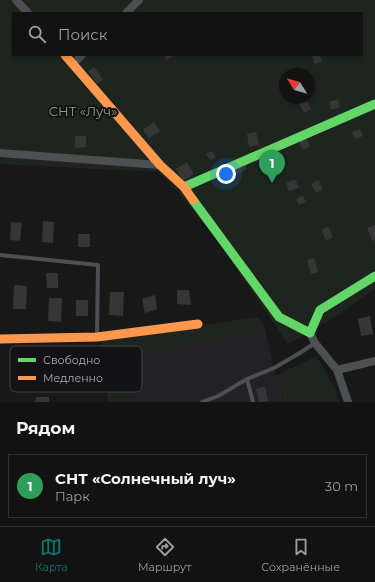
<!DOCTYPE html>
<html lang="ru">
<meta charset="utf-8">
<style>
:root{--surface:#121212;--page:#1b1b1b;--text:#f1f3f6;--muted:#9c9e9f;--line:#313232;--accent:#0f766e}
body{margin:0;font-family:Montserrat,sans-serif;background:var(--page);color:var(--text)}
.compass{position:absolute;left:279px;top:68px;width:36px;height:36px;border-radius:50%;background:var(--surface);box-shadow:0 2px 6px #0003;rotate:307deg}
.you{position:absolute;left:226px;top:174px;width:14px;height:14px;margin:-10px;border:3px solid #fff;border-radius:50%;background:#1a73e8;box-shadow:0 0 0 6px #1a73e833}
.badge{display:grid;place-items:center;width:26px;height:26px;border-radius:50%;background:var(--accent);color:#fff;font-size:13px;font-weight:700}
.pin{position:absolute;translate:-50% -33px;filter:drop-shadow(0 1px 2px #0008)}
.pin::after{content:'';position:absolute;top:21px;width:14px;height:12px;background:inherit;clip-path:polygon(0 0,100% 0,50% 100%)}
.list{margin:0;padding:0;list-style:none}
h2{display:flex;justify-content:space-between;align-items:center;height:52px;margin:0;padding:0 16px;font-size:17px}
h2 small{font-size:13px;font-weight:400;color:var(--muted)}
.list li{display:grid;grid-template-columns:26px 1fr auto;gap:12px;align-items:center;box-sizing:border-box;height:64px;margin:0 8px 8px;padding:0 8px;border:1px solid var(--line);border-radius:0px}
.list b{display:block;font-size:15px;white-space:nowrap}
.list p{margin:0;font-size:13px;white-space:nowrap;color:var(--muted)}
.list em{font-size:13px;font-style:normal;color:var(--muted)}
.icon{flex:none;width:22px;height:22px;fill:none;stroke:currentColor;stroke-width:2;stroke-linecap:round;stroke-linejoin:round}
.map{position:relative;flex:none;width:375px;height:402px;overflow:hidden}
.search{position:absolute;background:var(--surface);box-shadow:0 2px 6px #0003;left:12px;right:12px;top:12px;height:44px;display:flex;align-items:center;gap:10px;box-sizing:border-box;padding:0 14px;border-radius:0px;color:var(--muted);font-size:15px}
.sheet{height:124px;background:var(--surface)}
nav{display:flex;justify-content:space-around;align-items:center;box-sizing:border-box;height:56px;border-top:1px solid var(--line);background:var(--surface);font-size:11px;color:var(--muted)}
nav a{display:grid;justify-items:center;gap:2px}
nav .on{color:var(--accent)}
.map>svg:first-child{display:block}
</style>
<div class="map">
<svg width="375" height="402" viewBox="0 0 375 402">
<rect width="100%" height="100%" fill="#181818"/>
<path fill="#222224" d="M265,329L274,368L284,402H127L116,358Z"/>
<path fill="#1d251e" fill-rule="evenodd" d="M0,0H375V289L329,321L288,344L212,233L180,194L159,172L0,164ZM13,13H362V55H13ZM285,74H309V98H285Z
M258,317L265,329L116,358L127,402H108L101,341Z
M317,356L336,391L339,402H284L276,375Z"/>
<path fill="#363637" d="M164,55H175L167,60Z
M312,55H320L322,62L315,64Z
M94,67L103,79L97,84L88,71Z
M303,98H305L311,109L304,113L297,101Z
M338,99L340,107L331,110L329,102Z
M154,122L160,131L149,138L143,130Z
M360,129L363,136L355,139L352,132Z
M256,132L259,145L249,147L247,134Z
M75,136H86V147L75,148Z
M306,138L310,146L303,150L299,142Z
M212,151L216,157L210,160L206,154Z
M278,158L280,167L272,169L270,160Z
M187,162L194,174L183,181L176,169Z
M245,164L247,169L237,174L234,169Z
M295,179L299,188L289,191L286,183Z
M318,180L323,189L316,193L311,184Z
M303,196L306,202L299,205L296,199Z
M43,221L54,222L53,243L42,242Z
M11,222L22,223L20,241L10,240Z
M375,225V240L372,241L367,228Z
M328,226L333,237L326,241L321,230Z
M78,234H90V247H78Z
M314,258L318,272L311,274L307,260Z
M46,273H58V288H47Z
M14,285L27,286L26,309H13Z
M177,290H189L191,305L177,304Z
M110,292H124L123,316L109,315Z
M155,295L157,309L145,313L142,299Z
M49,298H62L61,322L48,321Z
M76,300H88V316H76Z
M370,316L373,334L361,336L358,319Z
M265,386L268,401L259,402L256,389Z
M36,397H49V402H35Z"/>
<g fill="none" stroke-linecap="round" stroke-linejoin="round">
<path stroke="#4d4f52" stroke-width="4" d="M0,255L98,265L97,336
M247,379L253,402
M202,402L218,396L247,379L274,368L298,354L315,343"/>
<path stroke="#4d4f52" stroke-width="8" d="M16,0L28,13
M126,13L139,0
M73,64L82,55
M0,153L160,165
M310,333L315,343L337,370L348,402
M337,370L375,361"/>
<path stroke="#63d668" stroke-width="9" d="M184,187L375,104
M193,200L279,317L310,333L320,310L375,276"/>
<path stroke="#ff974d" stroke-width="9" d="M65,55L160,165L184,187L193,200
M0,339L97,337L198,324"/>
</g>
<g text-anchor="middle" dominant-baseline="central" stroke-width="4" stroke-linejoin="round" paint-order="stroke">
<g font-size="13" fill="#7fa581" stroke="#121214">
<text x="83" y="111">СНТ «Луч»</text>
</g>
</g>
<rect x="10" y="346" width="132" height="46" rx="6" fill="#121214" stroke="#3f4046" stroke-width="1"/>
<rect x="18" y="358" width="18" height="4" fill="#63d668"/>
<rect x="18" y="376" width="18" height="4" fill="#ff974d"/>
<g font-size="11" fill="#a8adb9">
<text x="43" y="364">Свободно</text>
<text x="43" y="382">Медленно</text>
</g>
</svg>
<svg class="compass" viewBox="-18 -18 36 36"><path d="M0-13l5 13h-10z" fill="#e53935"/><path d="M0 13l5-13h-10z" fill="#9c9e9f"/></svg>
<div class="you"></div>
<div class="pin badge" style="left:272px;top:183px;background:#2e9e5b">1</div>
<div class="search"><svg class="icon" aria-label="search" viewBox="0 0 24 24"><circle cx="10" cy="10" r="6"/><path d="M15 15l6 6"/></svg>Поиск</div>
</div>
<section class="sheet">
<h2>Рядом<small></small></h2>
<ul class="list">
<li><span class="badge" style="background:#2e9e5b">1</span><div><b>СНТ «Солнечный луч»</b><p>Парк</p></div><em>30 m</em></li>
</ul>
</section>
<nav>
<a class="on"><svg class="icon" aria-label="map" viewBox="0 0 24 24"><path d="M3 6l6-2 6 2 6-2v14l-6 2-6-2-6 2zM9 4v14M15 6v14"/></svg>Карта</a>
<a><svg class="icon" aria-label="directions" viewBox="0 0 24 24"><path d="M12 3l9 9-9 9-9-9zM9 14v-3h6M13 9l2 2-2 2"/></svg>Маршрут</a>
<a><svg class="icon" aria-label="saved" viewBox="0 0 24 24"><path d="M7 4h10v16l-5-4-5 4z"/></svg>Сохранённые</a>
</nav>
